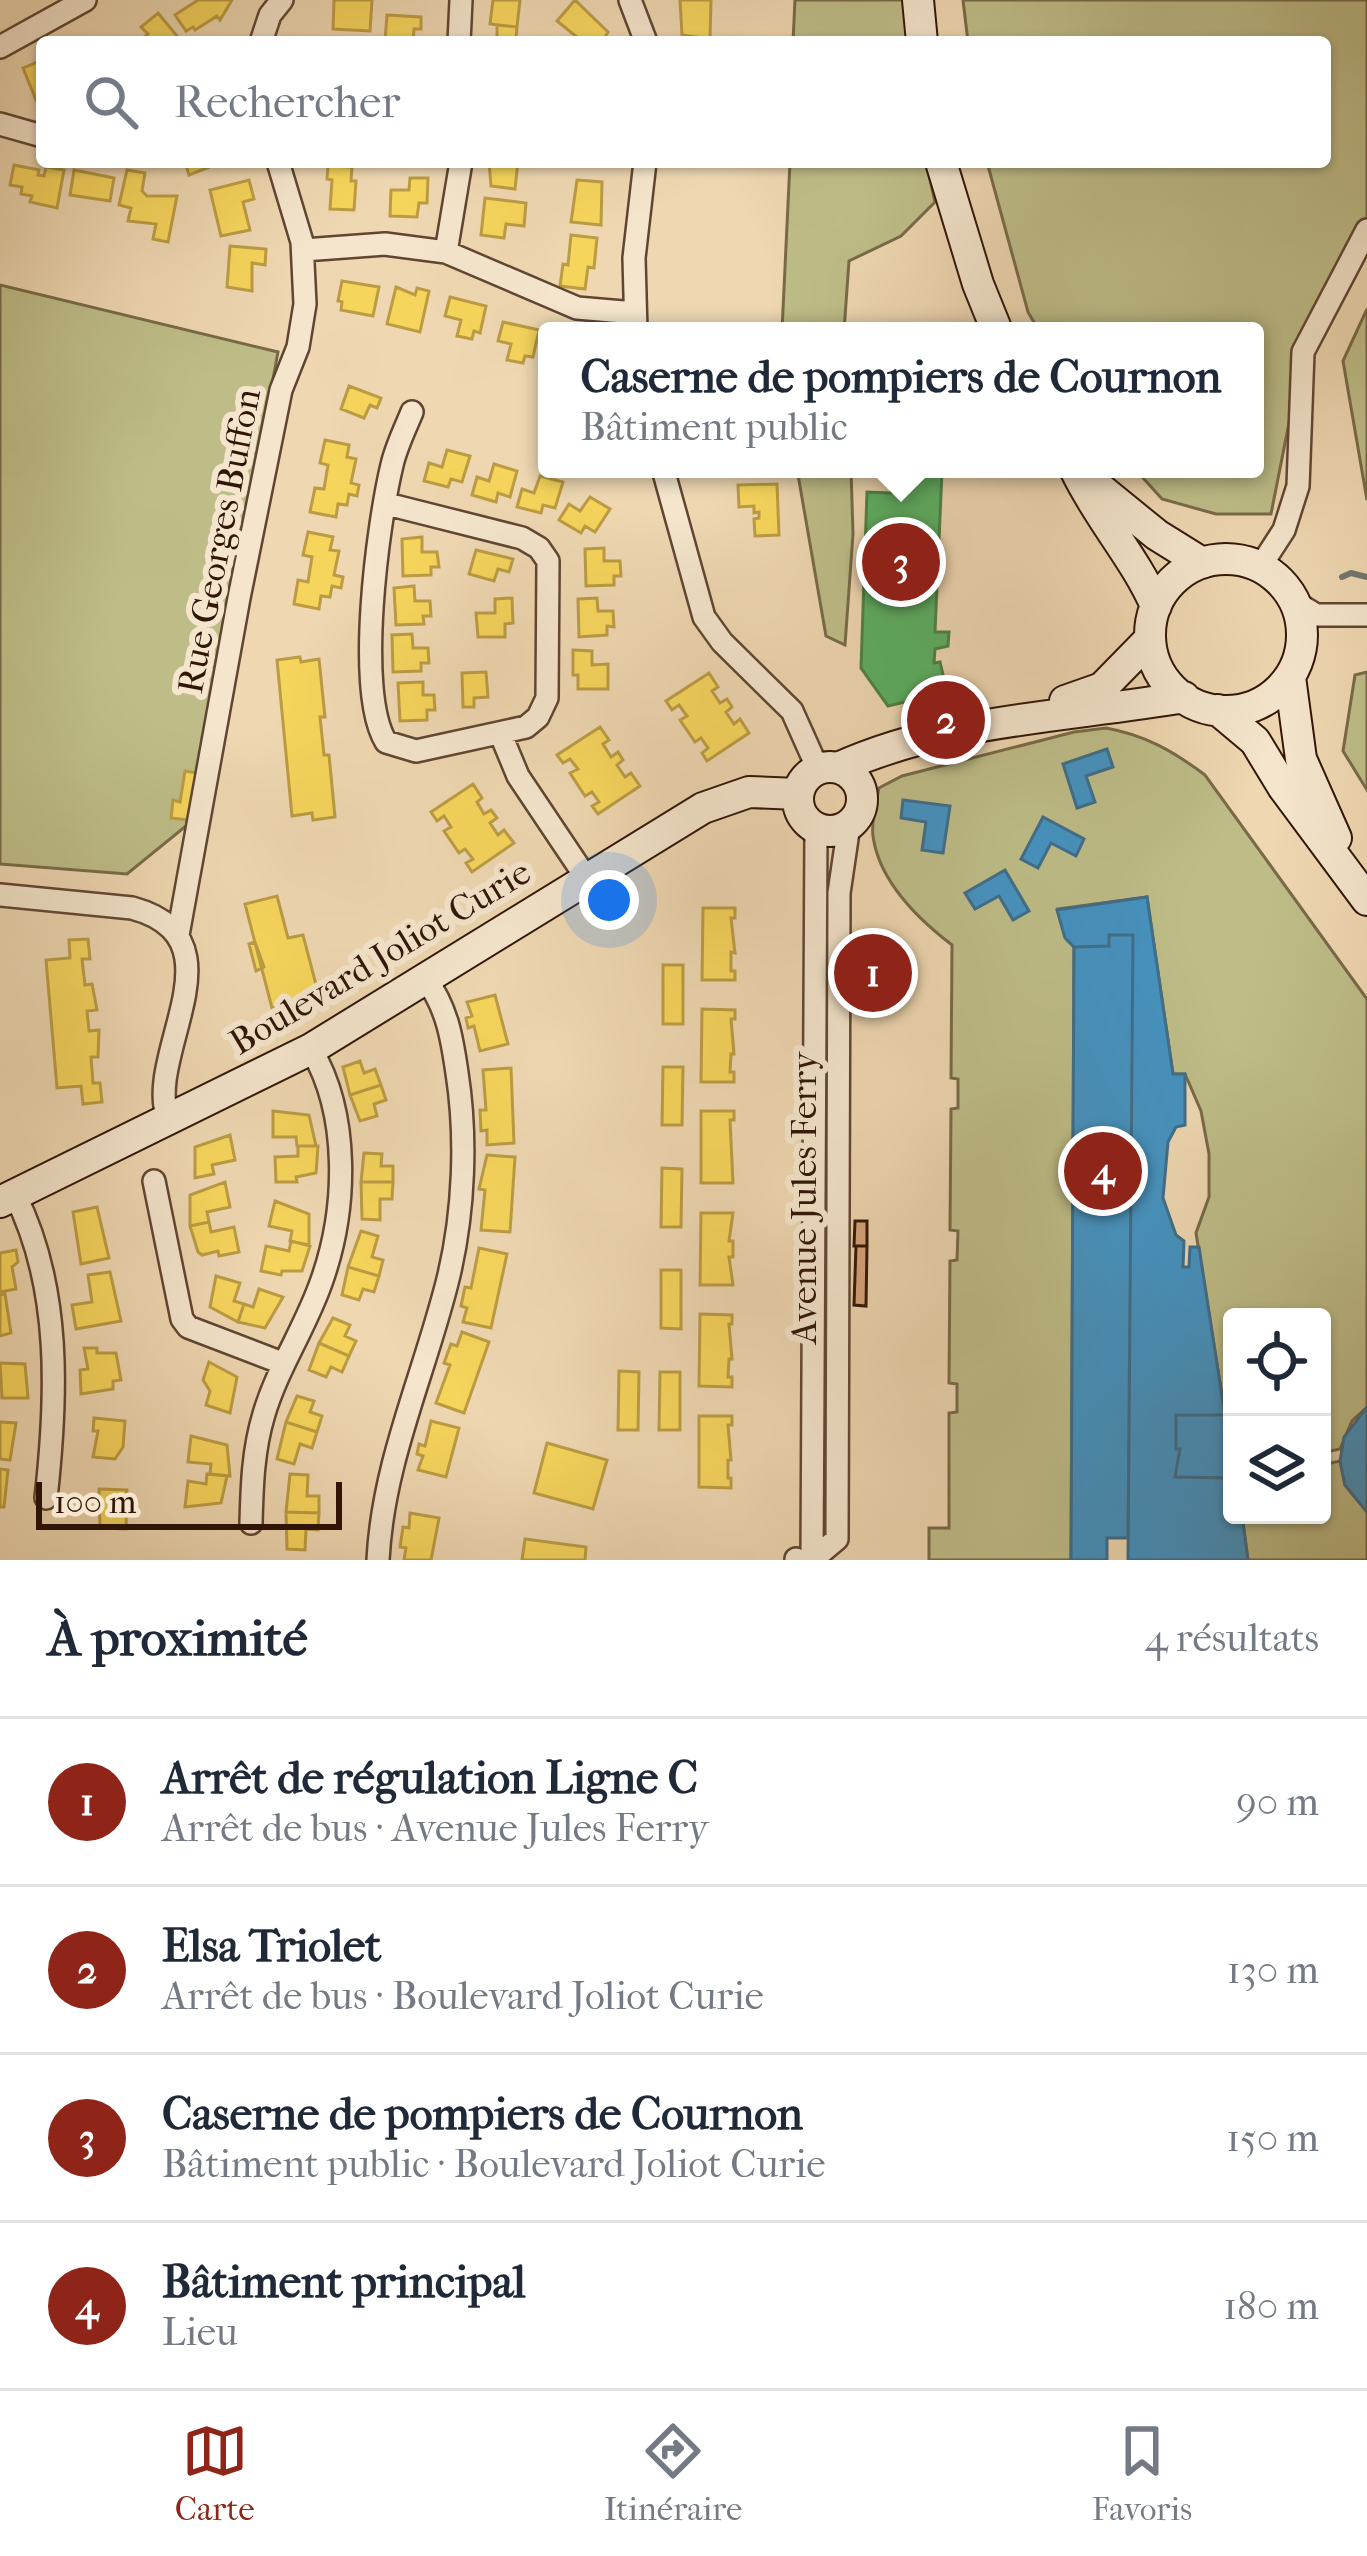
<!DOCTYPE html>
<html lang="fr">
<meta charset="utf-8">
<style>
:root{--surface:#fff;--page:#f2f2f3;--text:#1f2937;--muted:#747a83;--line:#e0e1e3;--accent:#8f2418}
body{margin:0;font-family:"IM FELL French Canon",serif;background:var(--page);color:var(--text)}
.controls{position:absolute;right:36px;bottom:36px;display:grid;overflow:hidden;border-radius:12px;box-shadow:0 3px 9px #0004}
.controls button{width:108px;height:108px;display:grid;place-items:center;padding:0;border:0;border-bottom:3px solid var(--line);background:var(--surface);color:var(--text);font:60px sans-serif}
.scale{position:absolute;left:36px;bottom:30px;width:306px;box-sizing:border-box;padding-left:12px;border:6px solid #311608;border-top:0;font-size:33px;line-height:42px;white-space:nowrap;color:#311608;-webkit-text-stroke:9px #f4e5cc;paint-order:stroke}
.you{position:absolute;left:609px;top:900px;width:42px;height:42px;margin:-30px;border:9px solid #fff;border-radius:50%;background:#1a73e8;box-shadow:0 0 0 18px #1a73e833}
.badge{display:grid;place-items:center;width:78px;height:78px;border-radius:50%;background:var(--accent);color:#fff;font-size:39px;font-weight:700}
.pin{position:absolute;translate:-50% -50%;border:6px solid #fff;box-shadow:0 3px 12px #0006}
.popup{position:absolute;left:538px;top:322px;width:726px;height:156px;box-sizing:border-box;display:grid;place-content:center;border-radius:12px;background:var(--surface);filter:drop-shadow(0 3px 9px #0005);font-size:39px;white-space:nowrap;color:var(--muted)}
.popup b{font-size:45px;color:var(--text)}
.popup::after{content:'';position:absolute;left:50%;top:100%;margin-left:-24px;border:24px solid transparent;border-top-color:var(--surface)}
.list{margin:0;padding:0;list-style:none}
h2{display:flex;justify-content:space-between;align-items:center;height:156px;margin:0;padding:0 48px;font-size:51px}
h2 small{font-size:39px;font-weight:400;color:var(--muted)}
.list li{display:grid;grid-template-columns:78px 1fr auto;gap:36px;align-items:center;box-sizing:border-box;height:168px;padding:0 48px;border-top:3px solid var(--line)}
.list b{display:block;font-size:45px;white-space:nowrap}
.list p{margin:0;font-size:39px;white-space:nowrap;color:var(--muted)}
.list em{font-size:39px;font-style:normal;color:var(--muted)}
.icon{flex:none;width:66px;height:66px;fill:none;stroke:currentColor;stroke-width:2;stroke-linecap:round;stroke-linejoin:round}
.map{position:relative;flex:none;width:1367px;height:1560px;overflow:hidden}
.search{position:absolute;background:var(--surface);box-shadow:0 3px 9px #0004;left:36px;right:36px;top:36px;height:132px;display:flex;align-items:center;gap:30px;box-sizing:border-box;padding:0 42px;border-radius:12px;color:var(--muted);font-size:45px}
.sheet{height:828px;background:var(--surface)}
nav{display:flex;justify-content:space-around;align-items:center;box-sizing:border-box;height:168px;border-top:3px solid var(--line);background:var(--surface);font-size:33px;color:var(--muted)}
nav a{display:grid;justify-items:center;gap:6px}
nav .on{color:var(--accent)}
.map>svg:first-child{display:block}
</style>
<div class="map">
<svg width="1367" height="1560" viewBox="0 0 1367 1560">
<rect width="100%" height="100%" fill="#eed7b1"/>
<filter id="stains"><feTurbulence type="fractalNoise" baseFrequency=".00167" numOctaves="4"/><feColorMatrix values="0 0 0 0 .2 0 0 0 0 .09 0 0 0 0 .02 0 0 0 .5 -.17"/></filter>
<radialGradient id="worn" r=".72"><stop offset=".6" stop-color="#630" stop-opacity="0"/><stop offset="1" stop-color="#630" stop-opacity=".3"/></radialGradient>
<path fill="#bebd88" stroke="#786a48" stroke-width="3" d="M795,0H905L907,42H793Z
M963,0H1367V230L1303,352L1271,514H1216L1162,499L1135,469H1255V331H1039L1028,312L987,162H1325V42H968Z
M790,162H926L935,202L901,236L849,261L844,331H782Z
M0,285L278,352L191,822L127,874L0,864Z
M1367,309V500L1343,361Z
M797,469H851L853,534L845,645L826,636Z
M1367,672V790L1343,751L1355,675Z
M1106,728C1145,735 1173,751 1205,775L1367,999V1407L1352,1421L1340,1449L1322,1453V1317H1232V1415H1225L1196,1233L1209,1197V1154L1201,1111L1185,1074H1173L1147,897L1058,909L1074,947L1071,1560H929V1528H949V1413L957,1412V1384L949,1383L950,1261L957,1260L958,1231L950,1230L951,1109L958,1108V1079L951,1078L952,945C918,919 879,881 873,836C871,821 876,803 879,788L902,776L1074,732Z
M1340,1461L1345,1485L1367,1512V1560H1248L1242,1515H1322V1465Z"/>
<path fill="#f6d55c" stroke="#bb9c43" stroke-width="3" d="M198,0H232L220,20L217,16L195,30L193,27L186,31L175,15Z
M334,0H372L370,31L333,29Z
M493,0H520L517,27L490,24Z
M575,0L608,32L602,42H583L557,21Z
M680,0H711L710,39L682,35Z
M158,13L182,42H138L148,34L141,27Z
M387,15L421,17V29H414L413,42L385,41Z
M497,25L517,27L516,38L531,42H497Z
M42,60V97L36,100L23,68Z
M185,162H222L189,175Z
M489,162H518L515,189L491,186Z
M14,165L39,170L38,175L44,176L46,167L64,170L57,208L30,202L32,196L21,194L22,187L10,185Z
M328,166L352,167L351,181H356L354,210L330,209L332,180L327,179Z
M74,170L114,178L110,201L70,195Z
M127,170L145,173L142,191L147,196H177L168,242L153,239L156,224L128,221L131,208L119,205Z
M410,178H428L427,203H419L417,217L390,216L391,190H409Z
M249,180L254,199L243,202L250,230L221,236L210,190Z
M577,180L602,182L601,225L571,222Z
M485,198L526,203L524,226L506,224L504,238L481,235Z
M571,235L597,238L594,268L588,267L585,289L560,286L563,264L568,265Z
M230,246L266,249L265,265L252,263V291L227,287Z
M342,281L379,287L373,316L341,310L342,302L338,301Z
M396,287L415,295L417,288L429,291L420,332L387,324Z
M450,297L486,306L480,333L474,331L472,339L457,336L461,320L445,316Z
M503,322L539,330L533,357L525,356L523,363L507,360L511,344L498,341Z
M349,386L381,398L377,408L370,405L364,418L341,409Z
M325,440L349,445L347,457L356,459L351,483L359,485L357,496L349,494L347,505L338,504L336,517L310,512L315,488L324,489L328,465L320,463Z
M447,450L470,456L462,482L451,479L448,487L424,481L429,463L442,467Z
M494,464L517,471L510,497L498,493L496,502L472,495L477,477L489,481Z
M540,476L563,482L555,508L543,505L541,513L517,507L522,489L534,493Z
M777,484L779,535L755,536L754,519L759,518V512L754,513V506L739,507L738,485Z
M590,497L610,509L595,532L585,526L581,533L559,520L569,504L580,511Z
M308,532L333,537L330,550L339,551L334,575L343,577L341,588L332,586L330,597L321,596L319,609L294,604L298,580L308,582L312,557L303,555Z
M422,537V552H437L439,567H431V575L403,576L402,539Z
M604,548V561H620L621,576H614V585L586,586L585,549Z
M476,550L513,559L509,572L498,569L494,581L469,574Z
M414,586L415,601H430L431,616H423L424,624L396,625L394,588Z
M512,598L513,623L505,624V637H478L476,613H495V599Z
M597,598L598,611H613L614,627L607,626V635L579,637L578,599Z
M412,634L413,648H428L429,663H421V671L393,672L392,635Z
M573,650L592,651V665L608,664V689H578V675H573Z
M300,657L301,662L319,659L325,717H320L324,755H329L335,817L313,820L312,813L292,816L277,660Z
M486,672L488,697L474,698V707H463L462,673Z
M709,673L718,687L712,691L720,703L727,699L732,707L726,712L734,724L740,719L749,733L707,761L702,753L708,748L701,738L695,742L680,720L687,716L679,705L672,710L666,701Z
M423,682V695H434L435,710H427V720L400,721L398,683Z
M600,727L609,740L603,744L611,757L618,752L623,760L617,765L625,777L631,773L640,786L598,814L592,806L599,802L592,792L585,796L570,773L578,769L570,759L563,763L557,755Z
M185,771L197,773L189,820L171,818L173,800L180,802Z
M473,784L482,798L477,802L484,814L491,810L497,818L490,823L498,835L504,830L514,843L472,872L466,863L473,859L465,849L459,853L444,831L451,827L444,816L437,821L431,812Z
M277,896L288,938L303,935L319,996L272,1008L245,904Z
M703,908H735V918H731L735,953L731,952V971H735V980H702Z
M88,939L90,959H82L85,985L92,984L97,1010L87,1011L89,1031L99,1030L98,1057H91L93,1083H100L102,1102L83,1104L81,1086L57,1088L46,960L70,958L69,940Z
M255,942L264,967L256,971L249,944Z
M663,965H683V1024H663Z
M495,995L508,1044L480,1051L474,1026L468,1028L466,1018L472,1016L467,1002Z
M702,1009L735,1010V1019H731L734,1054H731L730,1072H734V1082H701Z
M360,1061L364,1073L375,1069L381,1085L350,1095L343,1067Z
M663,1067H683L682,1125H662Z
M511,1068L514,1143L487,1145V1130L481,1131L480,1110H486L483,1070Z
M381,1085L386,1100L374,1104L377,1116L360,1121L350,1095Z
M273,1111L309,1115L316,1146H297L296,1137H273Z
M701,1111H734V1120H730L733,1183H701Z
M230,1135L235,1160L212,1165L214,1174L195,1178V1147Z
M298,1146H318L316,1173L296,1177L297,1182H276L275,1157L298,1156Z
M364,1153L382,1154L381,1166H393V1182H361Z
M487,1155L515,1157L510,1232L481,1230L485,1190L479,1189Z
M662,1168L682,1169L681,1227H661Z
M225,1182L230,1207L207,1212L209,1222L190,1226V1195Z
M361,1182H393L392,1199H380V1220L362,1219Z
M275,1201L309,1214V1245L290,1241L292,1231L269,1226Z
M97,1207L109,1258L81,1264L73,1212Z
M701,1213H733L729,1241H733V1257H729L733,1285H700Z
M209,1222L211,1232L234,1227L239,1252L219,1256L218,1251L202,1255L198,1252L190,1226Z
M361,1231L378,1236L372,1257L383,1260L379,1276L348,1267Z
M291,1241L310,1246L302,1271H282L281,1275L261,1271L266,1246L289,1251Z
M479,1248L507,1254L491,1328L463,1322L467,1308L461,1306L465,1287L471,1288Z
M16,1250L18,1262L12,1267L16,1289L0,1292V1253Z
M348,1267L379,1276L374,1292L363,1289L359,1300L342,1295Z
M661,1270H681V1329L661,1328Z
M110,1272L121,1321L76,1329L72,1305L92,1302L88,1275Z
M216,1276L240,1283L234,1301L244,1304L238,1322L210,1307Z
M259,1289L283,1297L265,1328L238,1322L244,1304L253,1307Z
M5,1294L11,1333L0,1336V1295Z
M700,1314L732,1315V1324H729L732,1359H729L728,1377H732V1387L699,1386Z
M333,1318L350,1325L345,1336L356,1341L349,1356L319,1343Z
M462,1332L489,1342L464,1413L436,1403L450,1365L444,1363L451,1344L457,1346Z
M319,1343L349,1356L342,1372L331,1367L326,1377L309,1370Z
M84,1348H97V1353H116L121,1380L113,1381V1389L81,1394L80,1370L88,1369Z
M209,1362L237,1377L230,1413L206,1405L210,1391L203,1380Z
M0,1363L25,1364L28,1398H2Z
M619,1371L639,1372L638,1430H618Z
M660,1372H680V1430H659Z
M297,1396L314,1401L310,1412L322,1416L317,1432L286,1422Z
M699,1416H732V1425H728L731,1460H728V1478H731V1488L699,1487Z
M94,1418L125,1421L123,1447L115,1459L93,1457L98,1431H93Z
M431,1421L459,1428L446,1477L418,1470L423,1456L417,1454L419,1444L425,1446Z
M0,1422L16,1423L10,1460L0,1459Z
M286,1422L317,1432L312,1448L300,1444L294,1464L277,1459Z
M191,1436L227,1445L230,1476L210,1474L211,1464L188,1462Z
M547,1443L607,1460L593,1509L534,1493Z
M0,1469L8,1470L4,1507H0Z
M207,1474L227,1476L221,1503L185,1507L188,1481L206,1484Z
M290,1474L308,1475L307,1496H319V1513L286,1512Z
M99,1489L127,1490L126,1529L100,1528Z
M286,1512L319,1513L318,1530L306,1529L305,1550L287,1549Z
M410,1513L439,1518L431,1560H404L406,1548L400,1547L403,1527L409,1528Z
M525,1539L586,1547L585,1560H522Z"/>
<path fill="#4393c3" stroke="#3e6e8b" stroke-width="3" d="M1107,749L1113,767L1086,776L1095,802L1077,808L1063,764Z
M903,800L950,806L943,853L922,850L926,822L901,818Z
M1043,817L1084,839L1076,856L1051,843L1038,868L1021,859Z
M1005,870L1029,911L1013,920L999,896L975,909L965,893Z
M1147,897L1173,1074H1185V1125L1176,1127L1168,1142L1163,1198L1176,1235L1184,1241L1183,1267H1189L1190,1247H1199L1225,1415H1176V1449H1180L1175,1477L1232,1478V1515H1242L1248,1560H1128L1133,935H1109V946L1074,947L1065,938L1057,910Z
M1109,935H1133L1128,1538H1107V1560H1071L1074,947L1109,946Z
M1367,1407V1512L1345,1485L1340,1461L1344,1437Z
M1176,1415H1232V1478L1175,1477L1180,1449H1176Z"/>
<path fill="#5aae61" stroke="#4e8046" stroke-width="3" d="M894,469L942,471L935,632H949L948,646L935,649L934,663L940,662L947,692L888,706L861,668L867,492L892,493Z"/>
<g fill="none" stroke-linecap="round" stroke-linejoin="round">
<path stroke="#727770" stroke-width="6" d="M1342,577L1351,573L1367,577"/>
</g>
<path fill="#d9a379" stroke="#311608" stroke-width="3" d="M855,1221H867V1246H854Z
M856,1246H867L866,1306L854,1305Z"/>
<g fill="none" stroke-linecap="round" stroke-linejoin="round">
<defs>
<path id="street" d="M630,0L646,42
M261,42L270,15L282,0
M459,42L461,0
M0,47L85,0
M0,124L42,136
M304,250L385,244L446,252L577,308L635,313
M446,252L461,162
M636,331L634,258L645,162
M663,469L704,617L722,642L792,711L818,769
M387,504L522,538L539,548L548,561L547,698L538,717L526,727L416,751L386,742C355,692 378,523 392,465C396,447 405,429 412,412
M1260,567L1284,530L1298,486L1303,352L1367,230
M1295,602L1316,615H1367
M501,735L518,776L587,879
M0,895L132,908C247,939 141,1057 169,1121
M178,935L239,598L281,390L298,347L305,304L302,242L278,162
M154,1181L182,1319L188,1327L282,1363
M15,1195C62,1288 57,1399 46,1498
M251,1523C252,1486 253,1450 264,1414C278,1367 306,1327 322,1280C347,1209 350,1115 311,1049
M378,1560C383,1460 426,1371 449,1275C464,1211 467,1137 457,1073C452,1038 447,1007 425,978
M796,1560V1559
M812,1560L837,1539L839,893L849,825
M812,1560L816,827"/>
<path id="secondary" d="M918,0L922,42
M941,162L978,284L997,331
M1075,469C1098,518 1134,556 1156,606
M1082,474L1157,535L1202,563
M1150 635a76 76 0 1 1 152 0a76 76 0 1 1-152 0Z
M1290,677L1301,759L1336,838
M1065,701L1102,688L1150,639
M1218,710L1255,741L1283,787L1367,900
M798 799a32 32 0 1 1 64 0a32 32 0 1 1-64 0Z
M838,768C946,719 1067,717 1184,697
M0,1202L311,1049L703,808L749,792L798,794"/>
</defs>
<use href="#street" stroke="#604632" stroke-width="26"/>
<use href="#secondary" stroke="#311608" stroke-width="34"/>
<use href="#street" stroke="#f4e5cc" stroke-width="21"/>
<use href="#secondary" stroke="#f4e5cc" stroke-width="30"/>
</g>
<g text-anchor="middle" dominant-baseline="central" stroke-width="12" stroke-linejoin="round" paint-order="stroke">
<g font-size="36" fill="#311608" stroke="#f4e5cc">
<text transform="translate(219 541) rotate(-79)">Rue Georges Buffon</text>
<text transform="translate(380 957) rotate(-31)">Boulevard Joliot Curie</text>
<text transform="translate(804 1198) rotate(-90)">Avenue Jules Ferry</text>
</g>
</g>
<rect width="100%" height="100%" filter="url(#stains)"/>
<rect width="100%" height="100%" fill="url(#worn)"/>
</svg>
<div class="controls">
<button><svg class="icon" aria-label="locate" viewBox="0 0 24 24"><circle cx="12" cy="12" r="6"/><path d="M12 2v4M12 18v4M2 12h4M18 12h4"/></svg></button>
<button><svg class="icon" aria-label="layers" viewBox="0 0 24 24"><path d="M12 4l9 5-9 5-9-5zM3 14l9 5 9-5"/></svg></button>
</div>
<div class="scale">100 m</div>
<div class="you"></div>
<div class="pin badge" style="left:873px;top:973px">1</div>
<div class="pin badge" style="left:946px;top:720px">2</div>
<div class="pin badge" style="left:901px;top:562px">3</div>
<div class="popup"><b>Caserne de pompiers de Cournon</b>Bâtiment public</div>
<div class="pin badge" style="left:1103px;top:1171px">4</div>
<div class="search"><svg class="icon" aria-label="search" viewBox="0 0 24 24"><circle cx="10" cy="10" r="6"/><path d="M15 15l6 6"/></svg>Rechercher</div>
</div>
<section class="sheet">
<h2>À proximité<small>4 résultats</small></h2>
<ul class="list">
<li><span class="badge">1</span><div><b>Arrêt de régulation Ligne C</b><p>Arrêt de bus · Avenue Jules Ferry</p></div><em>90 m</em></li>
<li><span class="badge">2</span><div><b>Elsa Triolet</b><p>Arrêt de bus · Boulevard Joliot Curie</p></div><em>130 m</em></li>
<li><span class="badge">3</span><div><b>Caserne de pompiers de Cournon</b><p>Bâtiment public · Boulevard Joliot Curie</p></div><em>150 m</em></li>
<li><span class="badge">4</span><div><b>Bâtiment principal</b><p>Lieu</p></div><em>180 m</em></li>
</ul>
</section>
<nav>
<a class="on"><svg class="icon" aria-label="map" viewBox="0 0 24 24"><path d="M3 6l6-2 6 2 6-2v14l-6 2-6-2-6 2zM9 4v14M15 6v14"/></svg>Carte</a>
<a><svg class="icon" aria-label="directions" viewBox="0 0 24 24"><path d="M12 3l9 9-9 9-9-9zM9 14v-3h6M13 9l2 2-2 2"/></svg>Itinéraire</a>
<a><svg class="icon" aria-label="saved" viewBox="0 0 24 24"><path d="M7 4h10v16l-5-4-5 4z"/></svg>Favoris</a>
</nav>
